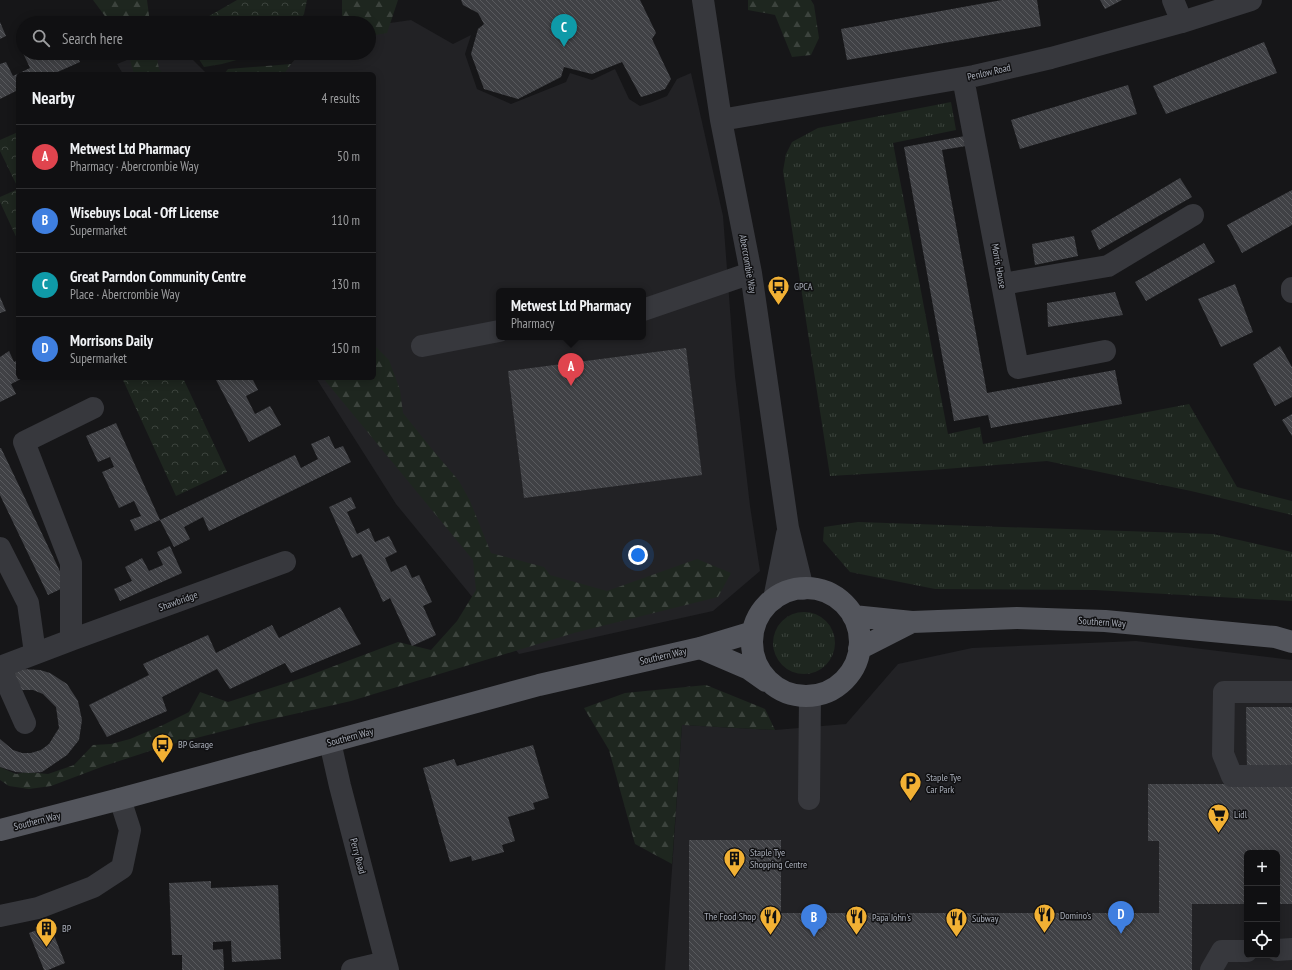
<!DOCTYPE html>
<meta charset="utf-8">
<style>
:root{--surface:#101012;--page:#19191b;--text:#f1f3f6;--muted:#9c9d9f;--line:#303032;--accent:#2563eb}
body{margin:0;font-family:"PT Sans Narrow",sans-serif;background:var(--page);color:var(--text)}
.controls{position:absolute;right:12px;bottom:12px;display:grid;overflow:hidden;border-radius:6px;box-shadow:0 2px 10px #0003}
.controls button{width:36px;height:36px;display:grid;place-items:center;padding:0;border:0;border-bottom:1px solid var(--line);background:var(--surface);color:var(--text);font:20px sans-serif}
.you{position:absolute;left:638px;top:555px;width:14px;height:14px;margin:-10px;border:3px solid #fff;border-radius:50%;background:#1a73e8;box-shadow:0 0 0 6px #1a73e833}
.badge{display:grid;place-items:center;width:26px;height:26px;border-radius:50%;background:var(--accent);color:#fff;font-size:13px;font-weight:700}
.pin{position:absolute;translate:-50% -33px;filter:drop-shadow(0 1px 2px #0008)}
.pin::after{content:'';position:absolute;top:21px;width:14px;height:12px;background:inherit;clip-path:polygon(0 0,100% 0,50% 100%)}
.popup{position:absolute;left:496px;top:288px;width:150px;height:52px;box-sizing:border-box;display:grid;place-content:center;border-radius:6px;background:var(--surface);filter:drop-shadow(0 1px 3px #0005);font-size:13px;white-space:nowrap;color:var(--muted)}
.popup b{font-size:15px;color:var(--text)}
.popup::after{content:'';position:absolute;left:50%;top:100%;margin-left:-8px;border:8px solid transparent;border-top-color:var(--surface)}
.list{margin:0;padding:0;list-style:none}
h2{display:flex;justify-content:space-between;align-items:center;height:52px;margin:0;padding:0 16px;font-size:17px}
h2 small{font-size:13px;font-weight:400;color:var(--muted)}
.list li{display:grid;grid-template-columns:26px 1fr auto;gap:12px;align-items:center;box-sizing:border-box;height:64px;padding:0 16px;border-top:1px solid var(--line)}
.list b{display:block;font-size:15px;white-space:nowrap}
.list p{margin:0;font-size:13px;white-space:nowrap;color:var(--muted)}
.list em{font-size:13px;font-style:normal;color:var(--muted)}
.icon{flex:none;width:22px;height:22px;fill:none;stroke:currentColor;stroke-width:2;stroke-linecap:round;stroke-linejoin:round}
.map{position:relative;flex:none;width:1292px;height:970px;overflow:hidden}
.search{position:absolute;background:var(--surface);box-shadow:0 2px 10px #0003;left:16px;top:16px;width:360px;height:44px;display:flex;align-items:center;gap:10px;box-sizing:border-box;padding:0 14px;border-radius:22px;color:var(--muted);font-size:15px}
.panel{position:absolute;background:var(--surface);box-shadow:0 2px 10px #0003;left:16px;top:72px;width:360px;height:308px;border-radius:6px}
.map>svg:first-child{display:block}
</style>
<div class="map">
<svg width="1292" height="970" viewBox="0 0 1292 970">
<defs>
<pattern id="grass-tufts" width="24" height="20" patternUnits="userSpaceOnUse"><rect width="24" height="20" fill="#1e261f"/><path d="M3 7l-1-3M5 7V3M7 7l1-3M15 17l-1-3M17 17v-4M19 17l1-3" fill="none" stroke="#3c433d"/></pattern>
<pattern id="forest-firs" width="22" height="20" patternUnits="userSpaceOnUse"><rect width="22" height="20" fill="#1e261f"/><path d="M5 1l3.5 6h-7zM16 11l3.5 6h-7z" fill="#3c433d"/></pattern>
<pattern id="park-crowns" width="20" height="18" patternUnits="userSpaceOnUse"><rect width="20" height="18" fill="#1e261f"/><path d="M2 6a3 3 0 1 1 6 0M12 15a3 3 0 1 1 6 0" fill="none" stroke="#3c433d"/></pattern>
<pattern id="building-back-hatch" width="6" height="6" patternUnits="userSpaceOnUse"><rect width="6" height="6" fill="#404145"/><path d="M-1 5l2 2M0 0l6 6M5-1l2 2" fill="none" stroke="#595a5e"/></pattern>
</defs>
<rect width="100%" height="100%" fill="#161618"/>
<path fill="#222225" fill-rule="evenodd" d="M411,20L453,44L471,35L465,54L477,89L511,104L566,82L570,73L592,80L615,69L629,99L640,106L652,102L667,96L677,79L691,73L723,216L735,376L750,506L760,571L713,611L519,654L396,504L316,378H374V74H242L291,64L300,53H369V26ZM499,291H643V337H499Z
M144,53H186L207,74H123L117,64Z
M1136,641L1292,660V970H665L682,725L775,730L846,724L898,664L972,648ZM1247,853H1277V955H1247Z"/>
<path fill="url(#grass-tufts)" d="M951,102L956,130L893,143L948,434L980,427L983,444L1189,404L1237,487L1292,501V515L1191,491L1047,461L932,470L830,476L783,171L786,154L792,142L818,128Z
M858,522L1213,534L1292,552V601L1095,590L935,589L850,572L823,541L824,527Z
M773 643a31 31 0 1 1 62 0a31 31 0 1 1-62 0Z"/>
<path fill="url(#forest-firs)" d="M93,0H147L150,23H110Z
M342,0H398L387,33L369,36V23H342Z
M748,0H811L814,5L819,38L811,55L792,57L775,15L748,10Z
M128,53H156L159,69L164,74H134Z
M291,64L284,74H224L228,69Z
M374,345L389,360L400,390L403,413L431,448L459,481L470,501L491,553L544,567L550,575L607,591L697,559L731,573L718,597L574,633L351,701L255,723L165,746L104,766L51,786L29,789L9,786L0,780V767L16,774L27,772L48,774L74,765L93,745L111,744L130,739L163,725L189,712L200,692L228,702L305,677L398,642L431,650L457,621L476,590L473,560L323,378H374Z
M706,685L765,709L775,730L682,725L672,864L635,844L609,750L584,708L625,693Z"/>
<path fill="url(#park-crowns)" d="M237,0H307L304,14L299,23H197Z
M195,53H262L222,64L204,67Z
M18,132V188L0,151V140Z
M18,189V241L0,202V197Z
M128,378H183L227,472L176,496L123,380Z"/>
<path fill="url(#building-back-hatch)" d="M461,0H640L656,33L652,39L671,79L665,89L648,95L641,97L622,62L592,74L564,67L561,77L518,99L484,89L471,54L478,29L484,24L478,13L463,5Z
M1002,0H1037L1041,26L847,60L841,29Z
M1100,0H1122L1105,9Z
M0,22L6,36L0,39Z
M1264,42L1277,73L1166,114L1153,86Z
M23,53H44L45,57L53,53H75L80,62L53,74H18V90L0,99V64L6,62L13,76L30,68Z
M1128,85L1137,114L1020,149L1011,120Z
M965,136L966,146L942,150L987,393L1115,370L1122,404L991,428L988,415L954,421L904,147Z
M1180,178L1192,197L1099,250L1091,231Z
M1292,190V225L1242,253L1227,225Z
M1074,236L1078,256L1035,265L1032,244Z
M1204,243L1215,262L1146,301L1135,282Z
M1235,284L1253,332L1221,347L1198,299Z
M1115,292L1123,315L1048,327L1047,303Z
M0,297L6,311L0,313Z
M1280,346L1292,367V397L1275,406L1253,364Z
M686,348L702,475L524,498L508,371Z
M9,351L14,362L18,360V378H23L11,384L16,394L0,402V357Z
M215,378H252L258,390L246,396L255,414L270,406L281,425L249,442Z
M1292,414V436L1282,420Z
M116,423L160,520L135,531L130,520L141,516L134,501L119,508L102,472L114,467L110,457L98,462L86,436Z
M329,436L335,449L343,446L351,462L209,531L203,517L184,527L190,539L174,547L160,520L295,455L301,468L318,459L311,444Z
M0,448H1L67,586L48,595L0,495Z
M351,497L356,508L347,512L357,534L369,528L375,542L389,536L397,552L385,558L391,572L406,565L412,578L419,575L432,602L423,606L436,635L412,646L390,598L383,602L361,554L352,558L329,507Z
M170,546L182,573L120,601L114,589L132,581L125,567L142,558L149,571L163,565L157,552Z
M340,607L361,644L291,673L285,663L230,689L217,669L162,697L167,711L107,737L89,705L149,675L143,664L208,635L216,653L272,625L279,638Z
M22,669L40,670L50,673L67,684L78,701L82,720L79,740L67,755L42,772L29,773L16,772L0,767V739L13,750L22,753H31L41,750L49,744L59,728L56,707L43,694L33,690H17L14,670Z
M1246,707H1292V770H1247Z
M533,745L549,798L533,803L535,809L508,817L515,841L502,845L504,852L472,861L471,856L450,862L423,768L454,759L457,766Z
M1148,784H1292V904H1277V853H1247V904H1192V970H689V840H781V913H1159V841H1148Z
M211,881V888L278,885L281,959L232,962L231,941L213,942V950L223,949L224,970H182V955H172L169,883Z
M50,925L65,963L48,970H44L29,933Z"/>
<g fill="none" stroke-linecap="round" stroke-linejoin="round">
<path stroke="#37383d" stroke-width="22" d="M703,0L721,120L751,273L788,528L803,589
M1173,0L1182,22
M963,78L1018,368L1105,351
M721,120L974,76L1051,58L1182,22L1251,0
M1002,284L1108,266L1193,215
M1292,288V292
M643,310L751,273
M422,346L499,331
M0,548L28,603L35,653
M774,599L787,534
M71,640L285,562
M1292,692H1224L1223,754L1232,776H1292
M25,723L0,667L71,640V563L24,442L93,408
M330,742L340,786L388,970
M809,799L810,696
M0,916L38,908L93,887L122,868L130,830L120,799
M1277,950L1292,949
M352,970L386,962
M1211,970L1222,951H1247"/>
<path stroke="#53555c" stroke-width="22" d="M752 642a54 54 0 1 1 108 0a54 54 0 1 1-108 0Z
M853,616L912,622L1017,618L1105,621L1275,637L1292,642
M700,648L749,669L766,681
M859,649L912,622
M0,830L120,799L539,685L700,648L753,632"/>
</g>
<defs>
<symbol id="bus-pin" viewBox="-11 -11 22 30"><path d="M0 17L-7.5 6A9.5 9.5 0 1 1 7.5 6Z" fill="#f2b134" stroke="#111113"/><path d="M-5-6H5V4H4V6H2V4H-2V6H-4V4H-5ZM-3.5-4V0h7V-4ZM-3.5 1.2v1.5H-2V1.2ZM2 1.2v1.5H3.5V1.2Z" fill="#111"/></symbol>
<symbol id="parking-pin" viewBox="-11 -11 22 30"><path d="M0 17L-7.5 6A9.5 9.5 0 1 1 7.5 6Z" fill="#f2b134" stroke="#111113"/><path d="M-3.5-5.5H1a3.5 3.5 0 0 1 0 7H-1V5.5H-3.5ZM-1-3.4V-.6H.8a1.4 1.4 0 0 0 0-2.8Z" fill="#111"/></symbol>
<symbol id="supermarket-pin" viewBox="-11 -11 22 30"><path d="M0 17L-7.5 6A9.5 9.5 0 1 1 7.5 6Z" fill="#f2b134" stroke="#111113"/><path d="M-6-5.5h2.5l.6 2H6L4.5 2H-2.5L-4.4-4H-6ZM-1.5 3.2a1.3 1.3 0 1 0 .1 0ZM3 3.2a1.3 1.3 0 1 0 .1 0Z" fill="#111"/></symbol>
<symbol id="building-pin" viewBox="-11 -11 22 30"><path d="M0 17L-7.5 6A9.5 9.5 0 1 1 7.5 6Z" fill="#f2b134" stroke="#111113"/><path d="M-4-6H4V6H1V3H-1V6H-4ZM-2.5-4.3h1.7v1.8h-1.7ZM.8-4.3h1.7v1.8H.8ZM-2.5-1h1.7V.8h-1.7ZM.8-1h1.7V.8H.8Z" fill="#111"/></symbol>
<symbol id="restaurant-pin" viewBox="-11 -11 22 30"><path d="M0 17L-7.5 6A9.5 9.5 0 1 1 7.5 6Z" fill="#f2b134" stroke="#111113"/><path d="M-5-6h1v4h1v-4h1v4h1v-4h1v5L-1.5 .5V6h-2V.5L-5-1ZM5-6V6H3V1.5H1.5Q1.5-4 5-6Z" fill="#111"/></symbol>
</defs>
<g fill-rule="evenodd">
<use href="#bus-pin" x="766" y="274" width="25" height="34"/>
<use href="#bus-pin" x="150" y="732" width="25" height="34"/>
<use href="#parking-pin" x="898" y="770" width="25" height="34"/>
<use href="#supermarket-pin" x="1206" y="802" width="25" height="34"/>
<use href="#building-pin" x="722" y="846" width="25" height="34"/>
<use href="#restaurant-pin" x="1032" y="902" width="25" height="34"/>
<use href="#restaurant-pin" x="758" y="904" width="25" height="34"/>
<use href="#restaurant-pin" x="844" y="904" width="25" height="34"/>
<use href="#restaurant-pin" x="944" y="906" width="25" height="34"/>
<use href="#building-pin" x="34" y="916" width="25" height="34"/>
</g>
<g text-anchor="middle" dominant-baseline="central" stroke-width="3" stroke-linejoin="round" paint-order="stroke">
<g font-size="10" fill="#a8adb8" stroke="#111113">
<text transform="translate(989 72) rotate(-13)">Penlow Road</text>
<text transform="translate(748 264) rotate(80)">Abercrombie Way</text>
<text transform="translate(999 266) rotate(80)">Morris House</text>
<text transform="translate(178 601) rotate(-20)">Shawbridge</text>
<text transform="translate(1102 622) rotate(4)">Southern Way</text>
<text transform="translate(663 656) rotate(-13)">Southern Way</text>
<text transform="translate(350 737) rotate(-15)">Southern Way</text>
<text transform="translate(37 821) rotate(-14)">Southern Way</text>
<text transform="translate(358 856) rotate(75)">Perry Road</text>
</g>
<g font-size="10" fill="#a8adb8" stroke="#111113" text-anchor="start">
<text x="794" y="286">GPCA</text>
<text x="178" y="744">BP Garage</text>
<text x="926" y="777">Staple Tye<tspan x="926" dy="12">Car Park</tspan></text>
<text x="1234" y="814">Lidl</text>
<text x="750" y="852">Staple Tye<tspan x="750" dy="12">Shopping Centre</tspan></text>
<text x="1060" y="915">Domino's</text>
<text x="756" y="916" text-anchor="end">The Food Shop</text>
<text x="872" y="917">Papa John's</text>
<text x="972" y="918">Subway</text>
<text x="62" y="928">BP</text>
</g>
</g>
</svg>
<div class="controls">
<button>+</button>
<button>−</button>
<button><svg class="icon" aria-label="locate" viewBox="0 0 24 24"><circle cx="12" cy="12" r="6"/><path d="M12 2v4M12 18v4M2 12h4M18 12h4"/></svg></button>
</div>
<div class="you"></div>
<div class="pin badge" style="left:571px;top:386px;background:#e0444e">A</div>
<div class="popup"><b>Metwest Ltd Pharmacy</b>Pharmacy</div>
<div class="pin badge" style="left:814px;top:937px;background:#3f7fe0">B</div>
<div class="pin badge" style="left:564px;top:47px;background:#0f9aa8">C</div>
<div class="pin badge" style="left:1121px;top:934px;background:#3f7fe0">D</div>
<div class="search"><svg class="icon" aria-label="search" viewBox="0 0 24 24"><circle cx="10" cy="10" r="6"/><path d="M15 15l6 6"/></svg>Search here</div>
<section class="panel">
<h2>Nearby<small>4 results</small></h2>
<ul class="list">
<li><span class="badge" style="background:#e0444e">A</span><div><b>Metwest Ltd Pharmacy</b><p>Pharmacy · Abercrombie Way</p></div><em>50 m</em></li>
<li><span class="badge" style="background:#3f7fe0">B</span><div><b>Wisebuys Local - Off License</b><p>Supermarket</p></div><em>110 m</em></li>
<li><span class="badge" style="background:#0f9aa8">C</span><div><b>Great Parndon Community Centre</b><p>Place · Abercrombie Way</p></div><em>130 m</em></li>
<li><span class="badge" style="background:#3f7fe0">D</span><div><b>Morrisons Daily</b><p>Supermarket</p></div><em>150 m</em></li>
</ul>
</section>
</div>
